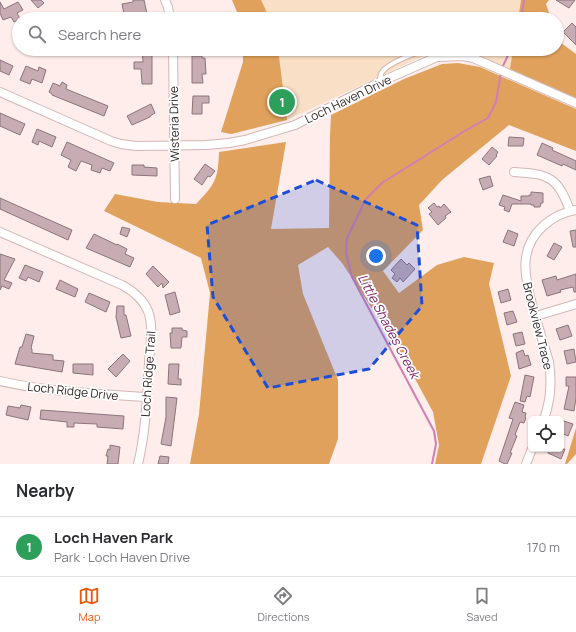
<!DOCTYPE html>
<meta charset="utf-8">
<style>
:root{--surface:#fff;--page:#f7f7f7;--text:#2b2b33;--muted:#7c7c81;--line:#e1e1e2;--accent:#ea580c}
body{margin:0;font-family:Manrope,sans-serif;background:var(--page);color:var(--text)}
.controls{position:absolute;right:12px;bottom:12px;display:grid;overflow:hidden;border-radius:6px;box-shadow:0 1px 3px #0004}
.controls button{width:36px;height:36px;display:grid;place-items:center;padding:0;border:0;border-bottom:1px solid var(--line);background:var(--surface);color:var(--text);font:20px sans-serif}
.you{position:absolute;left:376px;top:256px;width:14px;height:14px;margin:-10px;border:3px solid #fff;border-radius:50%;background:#1a73e8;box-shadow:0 0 0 6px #1a73e833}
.badge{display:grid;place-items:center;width:26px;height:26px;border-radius:50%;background:var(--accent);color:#fff;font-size:13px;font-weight:700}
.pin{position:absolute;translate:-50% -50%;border:2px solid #fff;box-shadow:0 1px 4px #0006}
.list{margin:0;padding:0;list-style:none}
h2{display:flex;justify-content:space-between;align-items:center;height:52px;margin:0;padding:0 16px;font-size:17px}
h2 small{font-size:13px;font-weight:400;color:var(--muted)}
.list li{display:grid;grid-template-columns:26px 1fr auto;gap:12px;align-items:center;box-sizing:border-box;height:60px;padding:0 16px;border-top:1px solid var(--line)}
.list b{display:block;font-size:15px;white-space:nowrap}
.list p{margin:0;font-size:13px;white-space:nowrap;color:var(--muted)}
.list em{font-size:13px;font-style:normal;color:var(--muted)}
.icon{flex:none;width:22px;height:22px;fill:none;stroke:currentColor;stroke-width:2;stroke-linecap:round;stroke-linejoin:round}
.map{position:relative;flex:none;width:576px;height:464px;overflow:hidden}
.search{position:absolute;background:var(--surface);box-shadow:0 1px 3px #0004;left:12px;right:12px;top:12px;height:44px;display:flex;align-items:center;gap:10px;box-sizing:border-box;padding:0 14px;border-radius:22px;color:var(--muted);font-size:15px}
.sheet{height:112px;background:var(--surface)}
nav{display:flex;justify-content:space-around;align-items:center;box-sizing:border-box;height:56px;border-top:1px solid var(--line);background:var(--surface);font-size:11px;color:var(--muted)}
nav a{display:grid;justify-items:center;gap:2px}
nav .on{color:var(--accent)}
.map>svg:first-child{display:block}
</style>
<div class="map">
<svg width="576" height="464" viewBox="0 0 576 464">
<rect width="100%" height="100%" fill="#feedeb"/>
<path fill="#f8dfc5" d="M241,0H521L518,19H246Z
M251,49H513L510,69L469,54L445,53L425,55L287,120L231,134Z"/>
<path fill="#e0a15c" d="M232,0H261L270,19H240Z
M521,0H549L546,4L551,19H518Z
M557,40L576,54V98L510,69L513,49H557Z
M243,49H278L287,120L231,134L221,132L243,62Z
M458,63L480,67L576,109V151L509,125L442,180L419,205L423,230L383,271L399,293L437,265L464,257L494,263L489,284L511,376L481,464H435L439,445L433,412L400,351L342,263L328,247L298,265L303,294L338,380V439L329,464H190L199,414L210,293L201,258L104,211L115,194L158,202L196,204C215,184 218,180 219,152L286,142L271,229L329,228L330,136L331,115L404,79L442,64Z
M576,428V454L567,464H565Z"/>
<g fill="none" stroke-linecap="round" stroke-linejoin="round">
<path stroke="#cd80b3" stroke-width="2" d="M521,19L524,0
M502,68L511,49
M432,464L436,444L434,431L352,277L346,253L347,238L366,199L382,183L463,132L488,118L496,102L501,72"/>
</g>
<path fill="#c7adb3" stroke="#8c747a" d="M31,0H41L44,3L38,8Z
M133,0H144L148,18L130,19L129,13L124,14L122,4L133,2Z
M556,0H575L569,8Z
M0,2L4,9L18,2L23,10L17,13L20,19L14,22L11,17L3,20L0,13Z
M203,13L204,19H188L187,16Z
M572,23L576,27V45L563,32Z
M142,49H152V84H142L141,69H134V62H143Z
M192,56H202V58H205L206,74H202L203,83H192Z
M0,60L13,66L9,75L0,71Z
M26,66L38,71L39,67L46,70L42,83L32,79L30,84L20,80Z
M62,82L67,85L66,89L108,106L104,116L52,95V94L49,92L53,83L60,86Z
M193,96H209V103H202V114H192Z
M151,104L155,113L150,116V117L132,125L127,116Z
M0,113L25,124L20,135L0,126Z
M37,129L56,137L52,147L39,141L38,145L32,142Z
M509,137L524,138L523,146H508Z
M67,142L114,163L110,171L102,168L100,173L91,170L92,165L81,161L76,171L68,167L71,160L61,155Z
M542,143L553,148L552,150L576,161V170L563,164L562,166L537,155Z
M492,147L498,152L496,155L497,156L489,165L482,159Z
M205,164L215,171L210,177L208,176L202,185L194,179Z
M132,165H144V167L157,168V176L132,175Z
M490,176L493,186L483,190L479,179Z
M531,192L543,193V203H541L540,207H534V205H531V204H512L509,212L504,210L505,207L499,205L503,195L521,201V196H529V195H531Z
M0,198L72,230L68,240L0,209Z
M434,203L437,207L439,206L440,208L444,204L451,212L445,216L446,218L438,225L429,214L432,212L428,208Z
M122,227L130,229L127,237L120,234Z
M508,230L518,234L514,246L503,242Z
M576,230V247H573L570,231Z
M94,234L117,245V244L127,249L125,254L134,258L130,267L86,248Z
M554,243L562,247L554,260L547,256Z
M0,254L15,259L4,280L12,283L9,289L2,286L0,290Z
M401,259L407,265L409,263L415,269L403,282L400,278L397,282L392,278L395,274L391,270Z
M25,265L43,272L39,282L28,277L26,281L19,278Z
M153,266L169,282L163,288L162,283L158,287L146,274Z
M576,274V292H574L573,287L560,290L561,292L547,296L542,280L556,276L557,280Z
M60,280L78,289L75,297L56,289Z
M508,289L511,300L501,303L498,292Z
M175,292L180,312L170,315L165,295Z
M89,293L110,302L106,312L85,302Z
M117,306H124V315H126L131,336L121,338L116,317Z
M513,311L517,322L507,325L504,313Z
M568,325L572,336L560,340L556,329Z
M172,328H182V330L187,331V337H182L181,348H171L170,333H172Z
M522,332L525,344L516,346L513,334Z
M26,334L34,336L31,348L32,349V353L53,355V360L64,361L62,372L15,364L20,347H22Z
M574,349L576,362L567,364L564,351Z
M523,350L525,356L528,355L531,365L519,369L516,353Z
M123,354L130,361L116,377L108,369Z
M73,364H93V375L73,373Z
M169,364H179L178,379H181V385L168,384Z
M525,375L534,377L530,397L527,396L525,402L520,401Z
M566,377H576V398L574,411L564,409L569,386H566Z
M166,397L177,398L171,446L161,444L166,417Z
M515,402L524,405L522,412L526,413L525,417L526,418L524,423L520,422L515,435L517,436L510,453H512L507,464H505L499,461L513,419L509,418Z
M21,405L31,407L28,420L6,415L8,406L20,408Z
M41,410L124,416L123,429L97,427V424L74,423V427H67V422L40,419Z
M561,420L573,424L568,436L561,433Z
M110,445L120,447L118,464H107L108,456H106L108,449L110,450Z
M549,449H565L561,459L548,453Z
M160,456L169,457L168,464H158Z"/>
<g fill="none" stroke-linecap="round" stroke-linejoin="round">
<defs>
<path id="service" d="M458,49L460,50L463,56
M380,82C380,79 380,75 382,72C388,63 417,52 428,49"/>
<path id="minor" d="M165,0L168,7L170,19
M173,49L175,199
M0,92L111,141L121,144L136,146L207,145L229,143L245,140L295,125L380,82L437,57L463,56L473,58L576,103
M514,172C549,174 558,177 570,211
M0,232L122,285C133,291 143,299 148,311C154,327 150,346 149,363C147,396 146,431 138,464
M536,316L576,304
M0,381C48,392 97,394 147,397
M544,419C551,400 552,382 549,362C544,345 539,329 534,312C526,281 516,251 543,226C552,218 564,212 576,210
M526,464L532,449"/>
</defs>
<use href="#service" stroke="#d2b7b4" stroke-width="6"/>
<use href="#minor" stroke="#d2b7b4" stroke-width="10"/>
<use href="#service" stroke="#fff" stroke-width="4"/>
<use href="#minor" stroke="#fff" stroke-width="8"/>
</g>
<path fill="#1d4ed8" fill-opacity="0.2" stroke="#1d4ed8" stroke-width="3" stroke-dasharray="8 5" stroke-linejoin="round" d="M316,180L417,225L422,306L369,369L268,388L213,297L207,225Z"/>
<g text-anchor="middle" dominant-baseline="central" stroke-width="3.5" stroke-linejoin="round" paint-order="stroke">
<g font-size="12" fill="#312625" stroke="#fff">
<text transform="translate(348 99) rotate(-26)">Loch Haven Drive</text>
<text transform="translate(174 124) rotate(-91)">Wisteria Drive</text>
<text transform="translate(538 326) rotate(76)">Brookview Trace</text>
<text transform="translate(148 374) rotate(-86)">Loch Ridge Trail</text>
<text transform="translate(73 391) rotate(6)">Loch Ridge Drive</text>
</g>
<g font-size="13" font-style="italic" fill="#7f2566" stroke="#fff">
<text transform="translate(389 326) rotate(62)">Little Shades Creek</text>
</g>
</g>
</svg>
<div class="controls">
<button><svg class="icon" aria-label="locate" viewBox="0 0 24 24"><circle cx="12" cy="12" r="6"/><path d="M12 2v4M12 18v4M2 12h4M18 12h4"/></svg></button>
</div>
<div class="you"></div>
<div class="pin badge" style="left:282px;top:102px;background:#2e9e5b">1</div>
<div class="search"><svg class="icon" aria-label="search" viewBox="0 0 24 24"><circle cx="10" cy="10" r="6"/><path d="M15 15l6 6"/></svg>Search here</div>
</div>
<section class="sheet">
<h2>Nearby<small></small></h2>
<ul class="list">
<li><span class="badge" style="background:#2e9e5b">1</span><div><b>Loch Haven Park</b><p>Park · Loch Haven Drive</p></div><em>170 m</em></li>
</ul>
</section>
<nav>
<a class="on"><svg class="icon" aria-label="map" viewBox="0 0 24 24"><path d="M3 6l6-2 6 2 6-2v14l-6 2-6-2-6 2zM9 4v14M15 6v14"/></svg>Map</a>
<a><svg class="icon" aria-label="directions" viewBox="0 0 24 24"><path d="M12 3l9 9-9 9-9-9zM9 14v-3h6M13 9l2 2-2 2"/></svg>Directions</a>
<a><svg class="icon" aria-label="saved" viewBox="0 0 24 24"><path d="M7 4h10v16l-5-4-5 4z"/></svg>Saved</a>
</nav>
